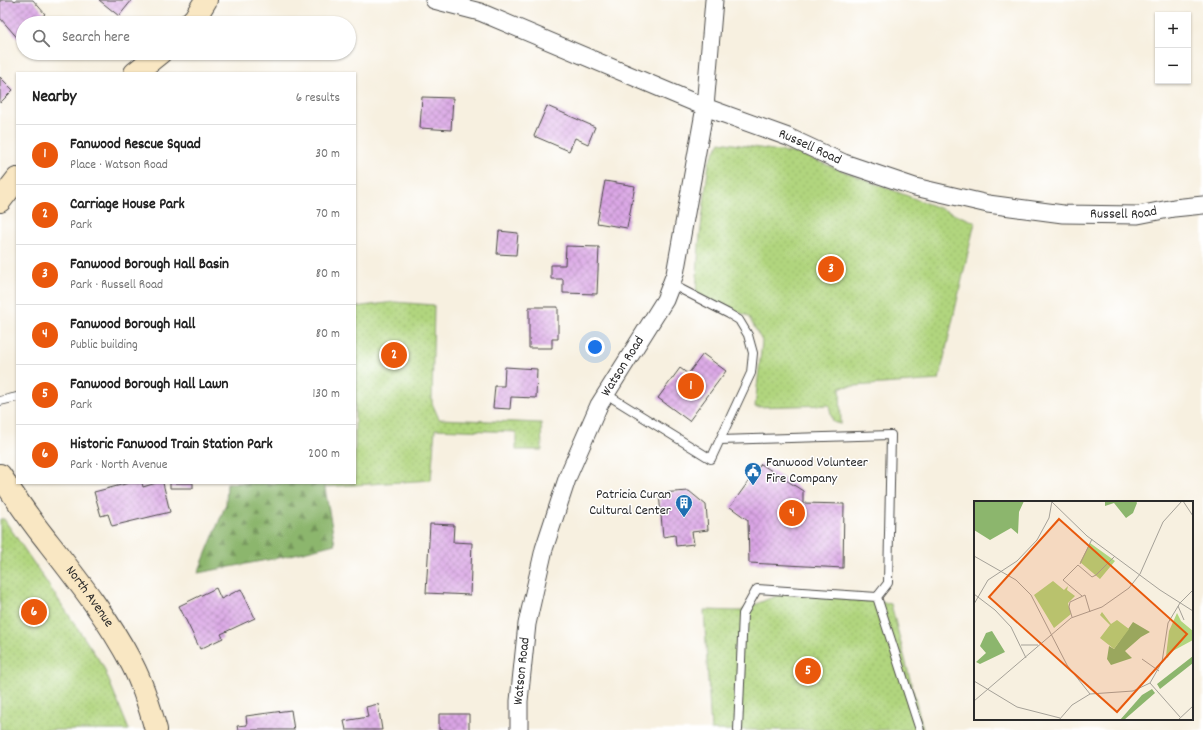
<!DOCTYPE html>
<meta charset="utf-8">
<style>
:root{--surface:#fff;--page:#f6f6f6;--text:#222;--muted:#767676;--line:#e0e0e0;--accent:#ea580c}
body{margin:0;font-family:Dekko,sans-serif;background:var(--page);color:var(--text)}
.controls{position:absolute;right:12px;top:12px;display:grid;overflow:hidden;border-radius:0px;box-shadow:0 1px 3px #0004}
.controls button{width:36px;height:36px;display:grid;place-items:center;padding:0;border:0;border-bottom:1px solid var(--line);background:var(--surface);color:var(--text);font:20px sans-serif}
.you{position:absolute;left:595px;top:347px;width:14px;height:14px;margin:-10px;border:3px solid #fff;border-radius:50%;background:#1a73e8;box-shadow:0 0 0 6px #1a73e833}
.badge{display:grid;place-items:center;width:26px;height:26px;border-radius:50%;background:var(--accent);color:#fff;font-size:13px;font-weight:700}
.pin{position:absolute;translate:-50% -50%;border:2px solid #fff;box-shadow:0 1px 4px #0006}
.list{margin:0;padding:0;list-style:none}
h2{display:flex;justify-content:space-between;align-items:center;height:52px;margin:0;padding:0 16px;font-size:17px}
h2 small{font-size:13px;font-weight:400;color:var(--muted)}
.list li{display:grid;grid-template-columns:26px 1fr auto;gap:12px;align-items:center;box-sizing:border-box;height:60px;padding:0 16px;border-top:1px solid var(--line)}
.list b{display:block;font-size:15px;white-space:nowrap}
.list p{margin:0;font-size:13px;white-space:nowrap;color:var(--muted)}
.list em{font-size:13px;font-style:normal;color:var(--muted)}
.icon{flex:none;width:22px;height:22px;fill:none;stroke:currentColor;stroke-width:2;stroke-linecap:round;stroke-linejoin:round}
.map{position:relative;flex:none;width:1203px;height:730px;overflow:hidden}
.search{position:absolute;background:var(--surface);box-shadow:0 1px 3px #0004;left:16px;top:16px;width:340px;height:44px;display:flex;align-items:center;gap:10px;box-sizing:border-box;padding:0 14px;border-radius:22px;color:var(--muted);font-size:15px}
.panel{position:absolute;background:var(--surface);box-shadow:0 1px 3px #0004;left:16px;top:72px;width:340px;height:412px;border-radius:0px}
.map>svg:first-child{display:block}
</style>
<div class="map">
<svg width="1203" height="730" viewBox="0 0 1203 730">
<defs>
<pattern id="forest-firs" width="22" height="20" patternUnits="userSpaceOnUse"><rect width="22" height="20" fill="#8cb66d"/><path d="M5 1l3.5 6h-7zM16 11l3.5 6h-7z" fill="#73945a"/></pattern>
<pattern id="park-dots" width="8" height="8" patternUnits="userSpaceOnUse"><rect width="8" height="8" fill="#b1d57e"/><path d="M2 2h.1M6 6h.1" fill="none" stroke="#98b76d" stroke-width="1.8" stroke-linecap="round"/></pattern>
<pattern id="building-cross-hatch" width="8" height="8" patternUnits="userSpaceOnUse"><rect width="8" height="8" fill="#daa5e5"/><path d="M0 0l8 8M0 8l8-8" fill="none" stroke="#b187ba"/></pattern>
</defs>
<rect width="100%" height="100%" fill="#fff"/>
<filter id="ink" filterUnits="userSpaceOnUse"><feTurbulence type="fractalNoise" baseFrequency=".025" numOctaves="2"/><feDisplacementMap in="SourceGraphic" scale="8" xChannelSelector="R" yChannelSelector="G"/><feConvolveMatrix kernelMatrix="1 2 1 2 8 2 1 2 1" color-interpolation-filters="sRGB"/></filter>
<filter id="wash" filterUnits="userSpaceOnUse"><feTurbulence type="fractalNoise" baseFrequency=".012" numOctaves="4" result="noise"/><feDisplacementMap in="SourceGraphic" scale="16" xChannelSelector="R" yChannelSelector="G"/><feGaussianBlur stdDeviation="0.9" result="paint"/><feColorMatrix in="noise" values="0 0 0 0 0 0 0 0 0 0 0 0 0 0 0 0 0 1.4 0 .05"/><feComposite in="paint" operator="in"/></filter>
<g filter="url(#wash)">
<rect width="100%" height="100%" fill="#f7f0e0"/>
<path fill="url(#forest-firs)" stroke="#5c704c" d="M227,483H324L335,544L283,557L198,573L226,504Z"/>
<path fill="url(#park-dots)" stroke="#6e8054" d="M720,142L799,154L975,222L939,380L840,387L841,424L833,422L829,405L755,407L762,341L748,316L696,294L699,244L709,162Z
M394,302L434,305L432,403L439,419L541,423L542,450H516V432L435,429L431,480L324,487V483H355V307Z
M0,519H4L103,666L129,730H0V554L2,550L0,547Z
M780,594L851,597L891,604L923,730H711L704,610L740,611Z"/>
<g id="blocks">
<path fill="url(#building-cross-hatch)" d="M0,0H14L15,1L16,0H33L45,14L37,21L38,23H23V41L21,42L0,18Z
M99,0H132L119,16Z
M0,77L13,90L0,103Z
M422,97L453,98L451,130L420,128Z
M547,106L595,127L588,144L575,138L569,151L534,136Z
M605,181L635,186L627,228L597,223Z
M499,231L518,233L516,255L497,254Z
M566,246L599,247L597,294L563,293V279H551V265H565Z
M529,307H558V339H552V348H529Z
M703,354L726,371L689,421L658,398L680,368L688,374Z
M505,367L537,369L536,398L511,397L510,409L493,408L495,386H504Z
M761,464L803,491V503L844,504L843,568L749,563L748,520L730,507Z
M129,483H142L143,487L156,483H163L170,512L112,526L108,514L101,516L94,492Z
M170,483H193V488H170Z
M689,491L706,505L708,530L692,532L694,544L676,546L675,535L663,537L659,493Z
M430,524L454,525L453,542L472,543L470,595L426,593Z
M216,588L221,599L241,589L255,618L221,634L223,638L200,649L179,606Z
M378,704L382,730H346L344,721L368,717L366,707Z
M291,710L294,730H238L237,726L247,725L246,716Z
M439,714H469V730H439Z"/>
</g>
</g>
<g filter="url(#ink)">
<use href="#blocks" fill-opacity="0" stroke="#4a4946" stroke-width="1"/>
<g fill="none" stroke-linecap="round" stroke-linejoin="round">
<defs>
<path id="lane" d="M606,394L711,459L751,373L753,353L748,335L739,320L729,314L671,284
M0,401L17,397
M720,440L891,435L888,583L877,597L757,589L743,614L738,730
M877,597L920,730"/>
<g id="street">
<path id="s1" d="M434,0L480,12L705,107L788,137L844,163L915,187L988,204L1063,214L1138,215L1174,208L1203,205"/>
<path id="s2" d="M519,730V701L527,624L544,549L568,476L599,405L665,300L675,274L705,107L714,0"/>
</g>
<g id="secondary">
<path d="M190,23L195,18L206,0"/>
<path d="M135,73L160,53"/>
<path d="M0,201L17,179"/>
<path id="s3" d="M0,475C14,496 28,517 44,537C76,578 108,618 132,664C143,685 150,708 156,730"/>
</g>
</defs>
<use href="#lane" stroke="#4a4946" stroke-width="10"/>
<use href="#street" stroke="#4a4946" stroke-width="19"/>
<use href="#secondary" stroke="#4a4946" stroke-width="24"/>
<use href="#lane" stroke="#fff" stroke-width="8"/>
<use href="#street" stroke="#fff" stroke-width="17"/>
<use href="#secondary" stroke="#f9e7c3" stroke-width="22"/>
</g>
</g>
<defs>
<symbol id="civic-pin" viewBox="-11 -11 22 30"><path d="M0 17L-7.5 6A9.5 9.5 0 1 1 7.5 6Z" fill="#1f6fb2" stroke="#fff"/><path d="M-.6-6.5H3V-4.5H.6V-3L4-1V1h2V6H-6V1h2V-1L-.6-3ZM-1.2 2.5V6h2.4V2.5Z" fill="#fff"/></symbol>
<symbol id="building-pin" viewBox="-11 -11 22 30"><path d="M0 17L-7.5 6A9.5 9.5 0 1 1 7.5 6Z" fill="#1f6fb2" stroke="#fff"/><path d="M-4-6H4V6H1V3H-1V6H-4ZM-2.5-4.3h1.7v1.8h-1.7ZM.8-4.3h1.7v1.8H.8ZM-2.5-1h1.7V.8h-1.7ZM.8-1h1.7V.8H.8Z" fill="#fff"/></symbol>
</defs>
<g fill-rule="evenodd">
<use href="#civic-pin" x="743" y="461" width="20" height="27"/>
<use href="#building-pin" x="674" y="493" width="20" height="27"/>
</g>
<g text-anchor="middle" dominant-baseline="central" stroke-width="3" stroke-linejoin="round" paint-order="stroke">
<g font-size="14" fill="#2b2b2b" stroke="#fff">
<text stroke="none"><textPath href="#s1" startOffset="404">Russell Road</textPath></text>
<text stroke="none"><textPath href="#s1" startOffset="728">Russell Road</textPath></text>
<text stroke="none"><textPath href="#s2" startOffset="383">Watson Road</textPath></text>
<text stroke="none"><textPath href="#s3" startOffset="151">North Avenue</textPath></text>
<text stroke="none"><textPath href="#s2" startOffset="59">Watson Road</textPath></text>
</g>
<g font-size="14" fill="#2b2b2b" stroke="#fff" text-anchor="start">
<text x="766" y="463">Fanwood Volunteer<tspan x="766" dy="16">Fire Company</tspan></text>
<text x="671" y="495" text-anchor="end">Patricia Curan<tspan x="671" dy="16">Cultural Center</tspan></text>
</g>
</g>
<g transform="translate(974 501)">
<rect width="219" height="219" fill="#f7f0e0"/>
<path d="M0,0H50L45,11L44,33L37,27L16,39L0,29ZM131,0H162L163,2L159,12L152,17L140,2L131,5ZM159,121L176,131L167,136L151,150L158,157L137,164L133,158L135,145L140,148ZM18,130L31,151L6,163L2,161L12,152L6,145L12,132ZM219,155V162L186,188L183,183ZM178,188L181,192L150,219H146L168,194Z" fill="#8cb66d"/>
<path d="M116,42L141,60L126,78L106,61ZM79,80L90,89L94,85L93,89L101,95L94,102L97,113L80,127L60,94ZM128,111L137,123L143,119L155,128L140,148L126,137L136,124L126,114ZM203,112L207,120L219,130V139L195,152L194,157L192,155L195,130Z" fill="#b1d57e"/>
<path fill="none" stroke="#a5a198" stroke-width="1" d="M77,0L113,35L186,89L219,110M209,0L219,15M0,55L42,79L57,94L93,164L116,193M106,63L118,38M0,93L21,109L37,126L52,157M108,95L89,79L104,64L118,76L122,74L141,55M0,103L14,79L43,60L63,39L75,17L78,0M204,105L210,119M98,116L95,106L96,101L111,94L116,111M47,144H64M168,158L185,170M0,180L43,206L86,217M176,182L206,216M0,200L97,117L128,106L155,87L166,73L189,21L208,0M85,219L98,204L116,193L159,190L176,182L188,161L194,122L206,102L219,89M204,219L219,205"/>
<path fill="#e8590c" fill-opacity="0.15" stroke="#e8590c" stroke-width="2" d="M85,18L213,133L143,211L15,96Z"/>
<rect width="219" height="219" fill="none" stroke="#2b2b2b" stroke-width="2"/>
</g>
</svg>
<div class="controls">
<button>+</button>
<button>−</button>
</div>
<div class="you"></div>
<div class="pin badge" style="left:691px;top:386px">1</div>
<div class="pin badge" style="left:394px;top:355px">2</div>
<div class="pin badge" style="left:831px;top:269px">3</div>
<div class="pin badge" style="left:792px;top:513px">4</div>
<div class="pin badge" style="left:808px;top:671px">5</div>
<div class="pin badge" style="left:34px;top:612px">6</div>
<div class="search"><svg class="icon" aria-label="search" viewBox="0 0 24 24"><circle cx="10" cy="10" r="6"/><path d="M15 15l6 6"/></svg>Search here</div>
<section class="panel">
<h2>Nearby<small>6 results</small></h2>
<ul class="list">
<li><span class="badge">1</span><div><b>Fanwood Rescue Squad</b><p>Place · Watson Road</p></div><em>30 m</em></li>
<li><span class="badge">2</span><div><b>Carriage House Park</b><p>Park</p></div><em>70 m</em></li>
<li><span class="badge">3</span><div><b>Fanwood Borough Hall Basin</b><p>Park · Russell Road</p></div><em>80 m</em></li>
<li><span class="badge">4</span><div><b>Fanwood Borough Hall</b><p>Public building</p></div><em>80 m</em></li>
<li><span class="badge">5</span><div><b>Fanwood Borough Hall Lawn</b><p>Park</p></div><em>130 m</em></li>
<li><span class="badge">6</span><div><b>Historic Fanwood Train Station Park</b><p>Park · North Avenue</p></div><em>200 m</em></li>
</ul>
</section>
</div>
